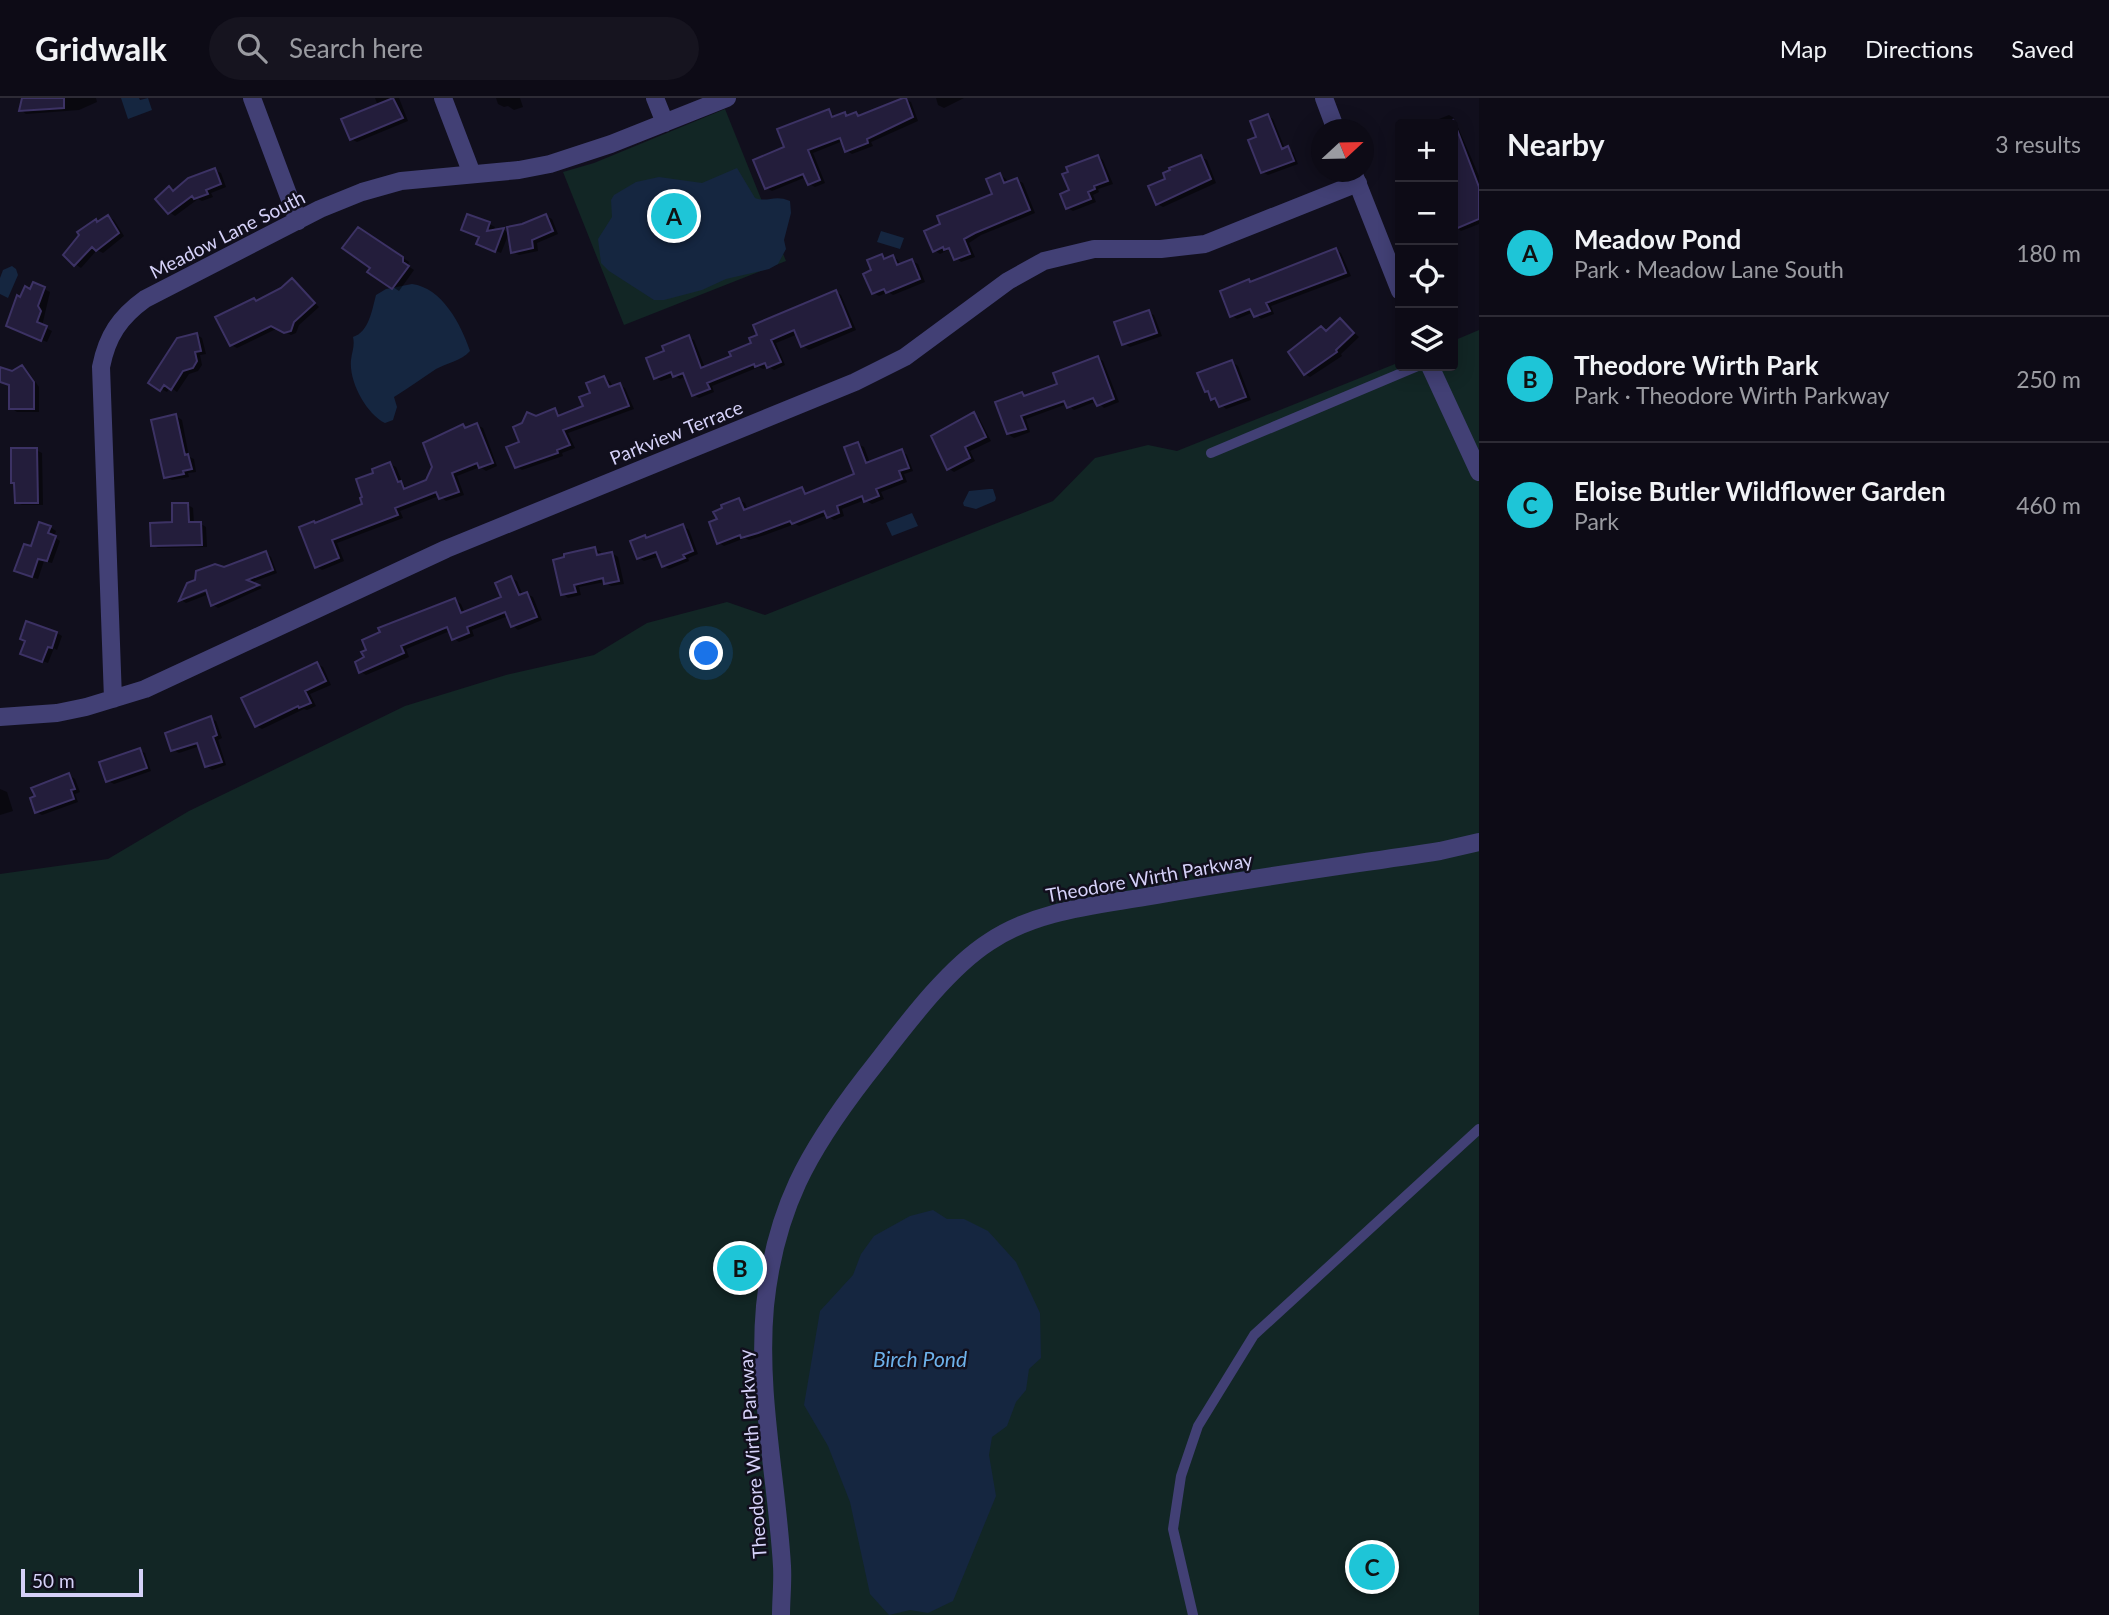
<!DOCTYPE html>
<meta charset="utf-8">
<style>
:root{--surface:#0d0b16;--page:#16141f;--text:#f1f3f6;--muted:#9a9ba1;--line:#2d2b35;--accent:#1ec5d7}
body{margin:0;font-family:Lato,sans-serif;background:var(--page);color:var(--text)}
.controls{position:absolute;right:21px;top:21px;display:grid;overflow:hidden;border-radius:7px;box-shadow:0 4px 18px #0003}
.controls button{width:63px;height:63px;display:grid;place-items:center;padding:0;border:0;border-bottom:2px solid var(--line);background:var(--surface);color:var(--text);font:35px sans-serif}
.compass{position:absolute;left:1311px;top:21px;width:63px;height:63px;border-radius:50%;background:var(--surface);box-shadow:0 4px 18px #0003;rotate:68deg}
.scale{position:absolute;left:21px;bottom:18px;width:122px;box-sizing:border-box;padding-left:7px;border:4px solid #d5d1f8;border-top:0;font-size:19px;line-height:24px;white-space:nowrap;color:#d5d1f8;-webkit-text-stroke:5px #110f1d;paint-order:stroke}
.you{position:absolute;left:707px;top:556px;width:24px;height:24px;margin:-18px;border:5px solid #fff;border-radius:50%;background:#1a73e8;box-shadow:0 0 0 10px #1a73e833}
.badge{display:grid;place-items:center;width:46px;height:46px;border-radius:50%;background:var(--accent);color:#111;font-size:23px;font-weight:700}
.pin{position:absolute;translate:-50% -50%;border:4px solid #fff;box-shadow:0 2px 7px #0006}
.list{margin:0;padding:0;list-style:none}
h2{display:flex;justify-content:space-between;align-items:center;height:91px;margin:0;padding:0 28px;font-size:30px}
h2 small{font-size:23px;font-weight:400;color:var(--muted)}
.list li{display:grid;grid-template-columns:46px 1fr auto;gap:21px;align-items:center;box-sizing:border-box;height:126px;padding:0 28px;border-top:2px solid var(--line)}
.list b{display:block;font-size:26px;white-space:nowrap}
.list p{margin:0;font-size:23px;white-space:nowrap;color:var(--muted)}
.list em{font-size:23px;font-style:normal;color:var(--muted)}
.icon{flex:none;width:38px;height:38px;fill:none;stroke:currentColor;stroke-width:2;stroke-linecap:round;stroke-linejoin:round}
.map{position:relative;flex:none;width:1479px;height:1517px;overflow:hidden}
header{display:flex;align-items:center;gap:42px;box-sizing:border-box;height:98px;padding:0 35px;background:var(--surface);border-bottom:2px solid var(--line)}
header strong{font-size:33px}
nav{display:flex;gap:38px;margin-inline-start:auto;font-size:24px}
.search{width:490px;height:63px;background:var(--page);display:flex;align-items:center;gap:18px;box-sizing:border-box;padding:0 24px;border-radius:38px;color:var(--muted);font-size:26px}
main{display:flex}
aside{flex:1;background:var(--surface)}
.map>svg:first-child{display:block}
</style>
<header>
<strong>Gridwalk</strong>
<div class="search"><svg class="icon" aria-label="search" viewBox="0 0 24 24"><circle cx="10" cy="10" r="6"/><path d="M15 15l6 6"/></svg>Search here</div>
<nav><a>Map</a><a>Directions</a><a>Saved</a></nav>
</header>
<main>
<div class="map">
<svg width="1479" height="1517" viewBox="0 0 1479 1517">
<rect width="100%" height="100%" fill="#110f1d"/>
<path fill="#122625" d="M725,11L786,163L624,227L563,74L594,65Z
M1479,232V1517H0V776L108,761L189,713L405,608L506,577L594,557L647,525L727,504L765,517L1053,403L1095,360L1148,347L1177,353L1400,264V268H1453V243Z"/>
<path fill="#152640" d="M121,0H139L140,2L148,0L152,12L128,21Z
M737,70L755,100C768,105 774,96 790,103L791,115L784,142L786,151L778,166L769,171L726,181L702,192L664,202H654L609,173L601,165L598,141L612,119L611,102L614,97L636,84L659,79L702,85Z
M881,133L904,140L900,151L877,144Z
M12,168L16,171L18,177L8,200L0,196V180L3,172Z
M412,186C442,190 461,226 470,253C461,263 447,265 436,271C422,280 409,290 394,299L397,309L393,322L385,325C366,315 349,284 351,262C352,253 355,248 353,239C369,234 372,212 376,197L386,191Z
M989,391H993L996,400L995,403L976,411L964,408L963,405L969,393Z
M912,415L918,428L892,438L886,425Z
M933,1112L947,1121H964L988,1133L1016,1164L1040,1215L1041,1260L1029,1271L1026,1292L1016,1304L1007,1328L992,1339L989,1357L996,1398L953,1503L928,1515L910,1512L889,1517L870,1496L850,1404L828,1348L804,1307L820,1213L853,1177L861,1156L874,1138L910,1118Z"/>
<path fill="#0007" fill-rule="evenodd" d="M24,0H96L97,4L79,12L26,16L21,12Z
M375,0H399L408,23L357,44L351,41L378,8Z
M496,0H520L523,9L514,12L508,8L504,9L498,6Z
M936,0H964L944,10L938,7Z
M905,1L911,4L918,23L871,44L873,48L852,56L847,53L843,43L813,55L825,85L815,89L809,86L806,79L772,93L766,90L786,50L829,13L836,19L856,16L861,19Z
M1449,17L1454,20L1479,78V126L1461,133L1453,127V124L1460,121L1459,118L1453,120V105H1455L1453,99V26H1435L1434,23Z
M1268,18L1273,21L1285,51L1293,54L1298,66L1268,77L1262,74L1259,40Z
M1098,58L1103,62L1113,86L1098,91L1099,94L1093,97L1096,104L1073,113L1067,110L1071,93Z
M1201,59L1207,62L1216,85L1163,109L1157,106L1167,82Z
M215,72L221,75L226,89L211,95L213,99L202,103L198,101L175,118L169,114V91L175,94Z
M1000,77L1006,81L1008,85L1017,82L1023,85L1035,115L981,137L969,145L975,159L961,164L948,152L940,156L934,152L994,97Z
M546,118L552,121L558,136L537,145L538,153L519,157L513,154Z
M108,119L114,122L124,138L103,155L97,152L81,170L75,166L98,125Z
M489,126L495,129L493,134L504,132L509,135L501,155L478,146Z
M364,134L409,164L408,168L414,172L399,193L370,174L373,170Z
M1336,152L1341,155L1351,178L1271,208L1274,216L1261,221L1254,214L1237,221L1231,217L1248,183L1252,185Z
M882,158L888,161L893,159L898,162L901,168L912,163L918,166L925,184L893,197L888,194L879,198L873,195V173Z
M293,183L319,209L299,227L296,235L291,237L278,230L237,250L231,247L254,202L258,204L282,192Z
M34,186L50,194L42,228L52,233L47,244L14,231Z
M836,194L841,197L856,232L809,252L803,248L798,236L776,245L785,267L774,272L769,269L763,271L759,269L712,288L714,294L699,300L693,297L686,278L680,281L675,278L661,283L655,280L666,254L688,239L694,242L705,270L733,259Z
M1148,214L1154,217L1162,238L1130,249L1124,246Z
M1340,222L1359,239L1341,256L1342,258L1310,279L1305,276Z
M197,237L202,240L206,256L200,257L202,267L198,273L189,276L177,294L170,289L167,294L151,285Z
M1097,259L1103,263L1119,304L1104,310L1097,303L1074,312L1067,306L1026,321L1030,334L1014,340L1009,337L997,305L1022,296L1027,299L1060,287Z
M1232,264L1238,268L1251,302L1226,311L1206,293Z
M22,269L27,272L39,289V314H17L11,310V287L0,284V270L12,275Z
M604,280L610,283L613,289L619,287L625,290L634,311L568,335L575,350L562,355L563,358L522,372L517,369L521,345L535,320L555,312L562,319L585,309Z
M974,316L979,320L991,343L970,353L975,363L954,374L948,370Z
M176,318L182,322L189,359L194,361L196,374L188,375L189,379L172,382L166,379Z
M477,327L483,330L497,368L486,373L480,369L457,378L464,397L446,403L439,398L400,413L403,420L337,445L344,463L322,472L317,469V426L365,407L376,376L390,366L396,369L403,386L408,391L427,384L463,328L468,331Z
M858,346L864,349L870,365L902,353L907,357L913,373L904,376L907,384L881,394L884,401L872,406L865,402L842,411L844,418L834,422L827,417L799,428L795,426L765,437L749,442L745,440L724,448L719,445V422L739,402L745,405L748,413L802,391L809,396L856,377Z
M36,352L42,355L43,407H22L16,404Z
M188,407L193,410L194,426H201L206,429L207,449L158,450L152,447L174,426Z
M683,428L689,432L698,456L688,460L689,463L669,471L663,468L660,458L644,463L639,460L645,439L649,441Z
M50,429L56,433L54,439L60,443L52,465L44,463L38,481L22,476L32,451Z
M595,451L601,454V458L612,455L618,459L624,486L611,488L605,484L579,489L581,497L568,500L563,496Z
M265,455L271,459L277,475L250,485L262,490L218,510L213,507L209,496L186,505L181,502L188,486ZM214,488L215,491L188,501V498Z
M511,480L517,483L523,498L527,496L533,499L542,522L518,532L513,528L508,518L472,532L474,538L459,544L453,540L450,533L406,551L409,559L366,577L361,574L455,502L461,506L465,515L503,500Z
M57,535L62,538L57,552L54,550L48,565L28,558Z
M317,566L323,569L331,587L310,596L316,608L307,612L304,611L262,631L256,628Z
M210,620L216,623L222,640L218,642L226,667L212,672L206,668L200,648L179,655L173,652Z
M139,652L145,655L151,673L114,686L108,683Z
M69,677L75,681L80,694L75,696L78,704L42,717L36,714Z
M0,691L7,694L13,713L0,717Z"/>
<path fill="#231d3b" stroke="#3c3264" stroke-width="2" d="M22,0H64V10L19,13Z
M393,0L403,20L350,42L341,21Z
M903,0H906L913,19L867,41L868,45L845,54L840,40L808,52L820,82L808,87L803,76L765,91L753,62L784,49L777,31L829,11L832,19L845,14L846,18L856,14L858,18Z
M1268,16L1282,51L1288,48L1294,63L1261,75L1248,42L1256,39L1250,23Z
M1453,21L1479,89V121L1453,132Z
M1098,57L1108,83L1094,88L1095,91L1088,94L1091,101L1066,111L1060,96L1069,92L1062,76L1068,74L1066,69Z
M1201,57L1211,81L1156,107L1148,88L1165,81L1163,75L1170,72L1169,70Z
M215,70L221,86L206,92L208,96L194,101L192,98L168,116L155,101L169,88L173,93L188,80Z
M1000,75L1004,85L1017,80L1030,112L975,135L964,141L970,156L954,162L949,150L944,152L943,149L933,154L924,133L940,126L937,118L992,96L986,81Z
M467,116L490,124L487,133L504,130L495,154L476,146L479,139L461,132Z
M546,116L553,133L532,142L533,150L511,155L507,129L522,126Z
M108,117L119,135L96,153L92,149L74,168L63,157L79,137L77,134L96,121L97,124Z
M358,129L403,159V164L409,168L392,191L367,174L370,170L342,150Z
M1336,150L1346,175L1266,205L1270,213L1254,219L1250,211L1230,219L1220,193L1249,181L1250,184Z
M882,156L884,161L893,157L897,167L912,161L920,181L886,195L884,191L872,196L863,176L871,172L867,162Z
M292,180L315,205L294,224L291,233L284,235L271,228L230,248L215,219L254,200L256,203L281,190Z
M33,184L45,189L38,208L41,213L37,224L47,228L41,243L6,228L17,197L20,199L25,188L30,191Z
M836,192L851,229L801,249L794,232L771,242L781,264L767,270L765,265L755,269L754,266L707,285L710,291L692,298L683,275L673,279L671,274L654,281L646,260L664,253L662,248L689,237L701,270L731,258L729,254L751,245L749,240L757,237L753,227Z
M1149,212L1157,235L1122,247L1114,224Z
M1340,220L1354,235L1336,252L1337,254L1304,277L1288,254L1321,228L1326,233Z
M197,235L201,253L195,254L197,263L193,270L183,273L171,292L164,287L160,293L148,285L177,240Z
M1098,258L1114,301L1097,308L1093,300L1067,310L1064,303L1021,318L1026,331L1007,336L995,304L1022,294L1024,298L1057,286L1053,275Z
M1232,262L1246,299L1219,309L1215,300L1211,302L1208,293L1205,294L1197,275Z
M22,267L34,284V311H9V287L0,284V269L12,273Z
M604,278L609,289L620,285L629,308L563,332L570,347L557,352L558,355L515,370L506,349L519,344L513,329L522,325L527,314L536,318L555,310L558,318L583,308L579,299L590,295L586,285Z
M974,314L986,339L965,349L970,360L947,372L931,338Z
M176,316L185,357L188,356L192,371L183,373L184,376L164,380L151,322Z
M477,325L493,365L479,370L477,365L452,375L459,394L439,401L436,394L395,410L398,417L332,442L339,460L315,470L299,429L314,423L315,425L362,406L360,400L362,399L356,381L373,375L372,371L390,364L398,384L401,383L404,391L426,382L432,369L423,345L463,326L465,330Z
M858,344L866,365L902,351L909,370L899,373L902,381L876,391L879,398L864,404L862,398L837,408L839,415L827,420L824,413L792,426L790,423L758,435L741,440L740,437L717,446L709,424L717,421L713,414L722,410L721,407L739,400L744,412L802,389L805,396L854,376L844,349Z
M11,350H37L38,405H15L14,385H11Z
M172,405H188L189,424H201L202,447L151,448L150,425L172,424Z
M39,424L51,428L48,435L56,438L47,463L38,461L32,479L14,473L24,446L31,448Z
M683,426L693,453L683,457L685,460L662,469L656,454L637,461L630,443L645,437L646,440Z
M595,449L597,457L612,454L619,483L604,486L603,480L574,487L576,494L561,497L553,462L564,459V456Z
M266,453L273,472L247,482L259,487L211,508L206,492L179,503L187,485L195,482L196,473L215,466L224,469Z
M511,478L519,497L527,494L537,519L511,529L505,514L467,529L469,535L452,542L447,529L401,548L404,555L359,575L355,564L364,559L361,554L366,552L362,542L380,534L378,530L455,500L461,515L501,499L495,485Z
M26,523L57,534L52,550L48,549L42,564L20,556L25,543L20,541Z
M317,564L326,583L305,593L311,605L299,610L298,608L255,629L241,600Z
M211,618L217,637L213,639L222,664L205,669L197,645L171,653L165,635Z
M140,650L147,670L106,684L99,664Z
M69,675L75,691L71,692L74,701L35,715L30,700L35,698L31,690Z"/>
<g fill="none" stroke-linecap="round" stroke-linejoin="round">
<path stroke="#424075" stroke-width="10" d="M1211,355L1418,268
M1193,1517L1173,1431L1181,1378L1198,1328L1254,1237L1479,1031"/>
<path stroke="#424075" stroke-width="18" d="M252,0L298,123
M443,0L472,76
M655,0L665,25
M113,601L101,269C107,238 120,219 145,201L320,111L362,94L401,83L519,72L550,66L611,46L727,0
M0,619L57,615L86,609L145,591L446,451L855,284L905,259L1008,183L1044,163L1094,151H1161L1205,146L1358,85"/>
<path stroke="#424075" stroke-width="18" d="M1324,0L1336,32
M1353,74L1400,193
M1430,268L1479,374
M781,1517C781,1501 783,1484 782,1468C777,1382 757,1295 765,1208C775,1111 808,1053 866,978C900,935 944,873 989,844C1035,813 1092,808 1145,799C1243,781 1342,768 1440,753L1479,744"/>
</g>
<g text-anchor="middle" dominant-baseline="central" stroke-width="5" stroke-linejoin="round" paint-order="stroke">
<g font-size="19" fill="#d5d1f8" stroke="#110f1d">
<text transform="translate(227 136) rotate(-27)">Meadow Lane South</text>
<text transform="translate(676 334) rotate(-22)">Parkview Terrace</text>
<text transform="translate(1149 779) rotate(-10)">Theodore Wirth Parkway</text>
<text transform="translate(752 1356) rotate(-94)">Theodore Wirth Parkway</text>
</g>
<g font-size="21" font-style="italic" fill="#6db1ea" stroke="#110f1d">
<text x="920" y="1260">Birch Pond</text>
</g>
</g>
</svg>
<div class="controls">
<button>+</button>
<button>−</button>
<button><svg class="icon" aria-label="locate" viewBox="0 0 24 24"><circle cx="12" cy="12" r="6"/><path d="M12 2v4M12 18v4M2 12h4M18 12h4"/></svg></button>
<button><svg class="icon" aria-label="layers" viewBox="0 0 24 24"><path d="M12 4l9 5-9 5-9-5zM3 14l9 5 9-5"/></svg></button>
</div>
<svg class="compass" viewBox="-18 -18 36 36"><path d="M0-13l5 13h-10z" fill="#e53935"/><path d="M0 13l5-13h-10z" fill="#9a9ba1"/></svg>
<div class="scale">50 m</div>
<div class="you"></div>
<div class="pin badge" style="left:674px;top:118px">A</div>
<div class="pin badge" style="left:740px;top:1170px">B</div>
<div class="pin badge" style="left:1372px;top:1469px">C</div>
</div>
<aside>
<h2>Nearby<small>3 results</small></h2>
<ul class="list">
<li><span class="badge">A</span><div><b>Meadow Pond</b><p>Park · Meadow Lane South</p></div><em>180 m</em></li>
<li><span class="badge">B</span><div><b>Theodore Wirth Park</b><p>Park · Theodore Wirth Parkway</p></div><em>250 m</em></li>
<li><span class="badge">C</span><div><b>Eloise Butler Wildflower Garden</b><p>Park</p></div><em>460 m</em></li>
</ul>
</aside>
</main>
